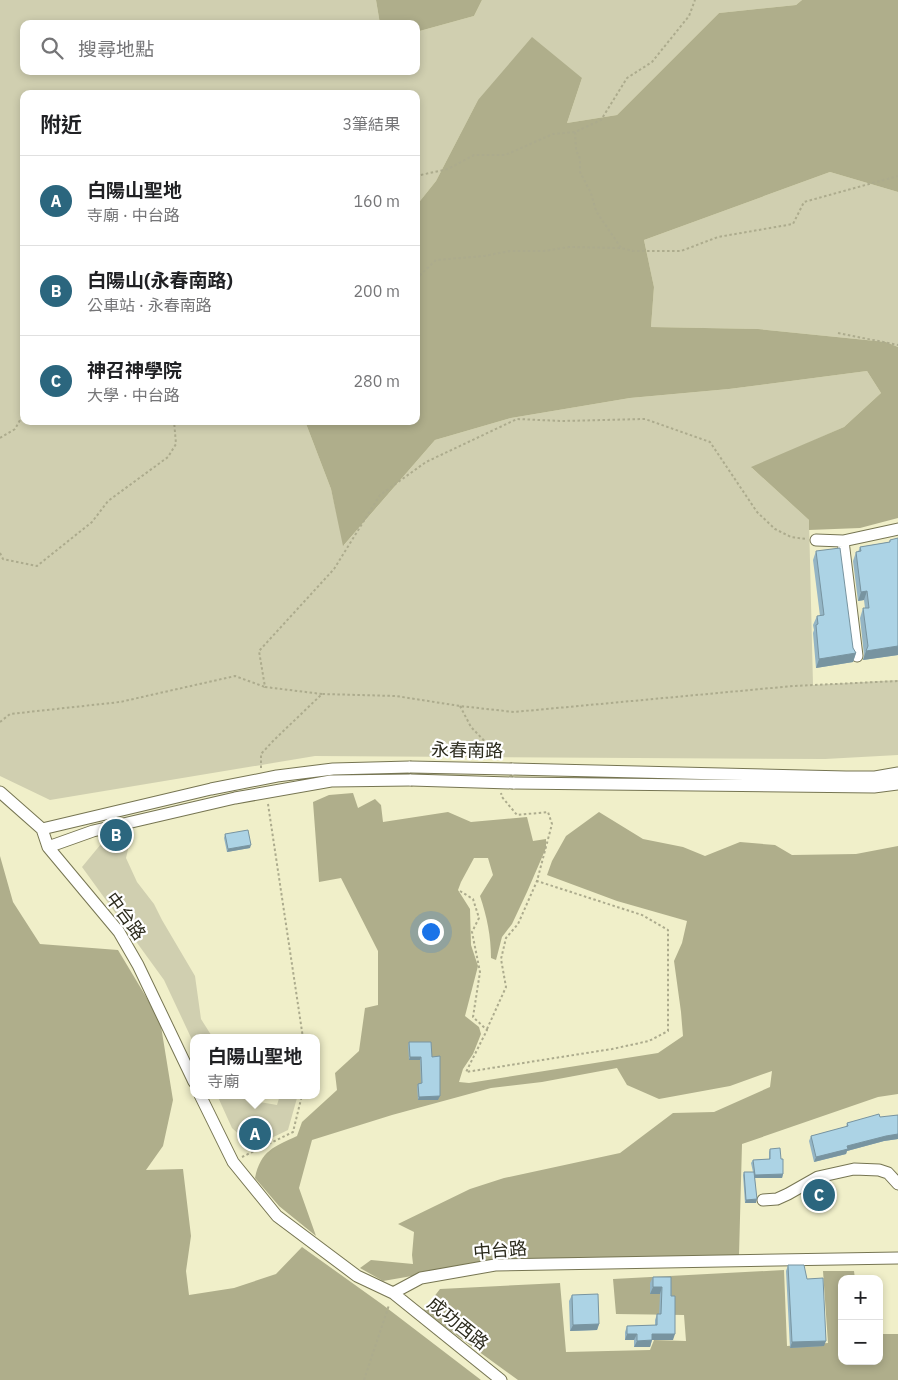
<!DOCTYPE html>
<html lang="zh-TW">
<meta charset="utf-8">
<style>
:root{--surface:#fff;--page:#f2f2f2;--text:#202124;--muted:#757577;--line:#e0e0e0;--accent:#2b667e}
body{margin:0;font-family:"IBM Plex Sans","Noto Sans TC",sans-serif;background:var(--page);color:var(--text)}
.controls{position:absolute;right:15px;bottom:15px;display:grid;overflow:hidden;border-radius:10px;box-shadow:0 2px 8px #0003}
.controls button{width:45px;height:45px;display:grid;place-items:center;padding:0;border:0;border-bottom:1px solid var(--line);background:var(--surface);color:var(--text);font:25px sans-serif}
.you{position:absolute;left:430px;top:931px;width:18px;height:18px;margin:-12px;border:4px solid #fff;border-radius:50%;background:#1a73e8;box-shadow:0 0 0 8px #1a73e833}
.badge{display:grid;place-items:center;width:32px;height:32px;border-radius:50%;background:var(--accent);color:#fff;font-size:16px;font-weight:700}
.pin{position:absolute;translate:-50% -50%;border:2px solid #fff;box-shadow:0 1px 5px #0006}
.popup{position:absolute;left:190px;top:1034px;width:130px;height:65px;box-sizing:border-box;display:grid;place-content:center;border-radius:10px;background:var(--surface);filter:drop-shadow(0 1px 4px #0005);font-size:16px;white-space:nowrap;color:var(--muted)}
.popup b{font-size:19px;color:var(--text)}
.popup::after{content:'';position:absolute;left:50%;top:100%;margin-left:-10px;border:10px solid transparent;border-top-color:var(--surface)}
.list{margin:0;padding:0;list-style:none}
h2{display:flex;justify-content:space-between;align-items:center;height:65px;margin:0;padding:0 20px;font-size:21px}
h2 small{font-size:16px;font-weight:400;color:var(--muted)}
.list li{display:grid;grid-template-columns:32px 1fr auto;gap:15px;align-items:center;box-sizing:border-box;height:90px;padding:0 20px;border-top:1px solid var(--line)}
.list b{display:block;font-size:19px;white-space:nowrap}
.list p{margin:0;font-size:16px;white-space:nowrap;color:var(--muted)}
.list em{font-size:16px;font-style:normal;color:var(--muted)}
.icon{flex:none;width:28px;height:28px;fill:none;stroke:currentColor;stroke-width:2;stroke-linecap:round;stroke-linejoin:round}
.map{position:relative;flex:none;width:898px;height:1380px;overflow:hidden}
.search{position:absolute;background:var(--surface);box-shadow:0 2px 8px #0003;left:20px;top:20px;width:400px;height:55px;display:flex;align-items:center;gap:12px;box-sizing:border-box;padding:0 18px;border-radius:10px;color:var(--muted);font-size:19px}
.panel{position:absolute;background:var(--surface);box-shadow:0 2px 8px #0003;left:20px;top:90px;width:400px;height:335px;border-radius:10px}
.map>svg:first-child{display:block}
</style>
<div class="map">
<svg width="898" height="1380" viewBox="0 0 898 1380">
<rect width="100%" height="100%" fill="#f0efc9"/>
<path fill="#d0cfb0" d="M0,0H376L380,24H24V71H416V32L474,16L482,0H802L796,5L719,13L617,115L567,123L582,78L478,100L436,181L416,206V94H24V421H305L331,489L344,545L435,440L511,418L630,398L729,389L867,371L881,393L844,427L752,468L809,520L813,685L898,680V755L825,759L315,756L50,800L0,776Z
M830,172L898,192V347L886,342L758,329L651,327L654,287L644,240Z
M123,838L130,841L126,858L137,882L154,904L162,920L195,976L201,1019L213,1038H194V1044L164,980L82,867L101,844Z
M217,1095H250L254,1101L277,1105L280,1095H296L297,1098L288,1130L261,1143L245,1140L232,1128Z"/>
<path fill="#afae8b" d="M376,0H482L474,16L416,32V24H380Z
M802,0H898V192L830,172L644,240L654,287L651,327L758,329L886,342L898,347V518L860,528L809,530V520L751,467L844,427L881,393L867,371L729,389L630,398L511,418L435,440L343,546L331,489L305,421H416V206L436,181L478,100L532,37L582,78L567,123L617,115L719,13L796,5Z
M353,793L358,808L375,799L381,805L383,822L448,812L471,822L527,817L533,841L546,839V848L527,892L512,924L502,937L496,960L491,958C491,936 487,917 480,896L493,875L488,858H474L461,882L458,890L470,909L471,945L478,966L465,1016L479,1027L481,1034L473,1054L463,1069L459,1082L469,1083L658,1053L683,1036L681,1012L674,961L682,943L687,921L617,901L547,875L552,861L566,836L599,812L643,839L683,847L705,856L740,842L775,845L792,855L856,854L898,846V1094L878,1097L742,1144L739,1255L699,1259L493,1262L383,1281L360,1268L371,1260L413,1264L412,1255L414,1232L398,1224L470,1189L504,1178L620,1153L673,1113L714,1112L770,1087L772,1071L730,1086L659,1099L627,1085L617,1068L542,1082L491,1088L392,1115L312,1140L299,1188L316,1236L279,1206L255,1178C261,1150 274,1147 297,1136L302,1122L337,1090L335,1073L359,1051L365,1008L378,1005V951L341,878L319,882L313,802L329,795Z
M0,856L13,902L40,944L118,950L160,1020L173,1100L163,1146L146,1170L183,1169L191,1236L186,1271L189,1295L234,1288L276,1274L302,1247L383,1305L481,1380H0Z
M784,1270L787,1346L828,1343L823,1271H854L855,1279H842V1361H879V1334H898V1380H518L423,1311L440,1289L560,1283L566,1352L650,1350L654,1340L686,1341L684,1315L616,1314L613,1279Z"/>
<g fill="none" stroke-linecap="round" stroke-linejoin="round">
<defs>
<path id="minor" d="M816,540L843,541L898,529
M843,541L857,656
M512,769L846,777H875L898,773
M513,783L874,787L898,784
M0,792L42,829L48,847L119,932L138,965L194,1082
M42,829L211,789L277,776L333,769L410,767
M48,847L93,831L235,798L331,781L411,780
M200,1095L233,1162L277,1216L357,1276L393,1293L501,1380
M763,1200L777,1199L788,1194L818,1177L854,1169L879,1170L888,1173L898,1184
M393,1293L421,1278L495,1265L898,1258"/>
</defs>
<use href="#minor" stroke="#767552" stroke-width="13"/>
<path stroke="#acab8d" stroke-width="2" stroke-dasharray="2.5 2.5" stroke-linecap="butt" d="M575,132L576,150L580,159V172L591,193L596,211L621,248
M416,176L448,169L474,155H505L553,134L575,132L601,120L627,78L652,62L689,16L695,0
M416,279L436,260L484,256L510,251H544L569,247L621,248L633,251H681L718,237L793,224L804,202L898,176
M838,333L898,345
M0,438L15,429L24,413
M0,553L3,559L37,566L92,522L108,501L168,457L176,444L174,421
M322,694L265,687L259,651L334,569L380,495L426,462L517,419L562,421L645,419L710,442L757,512L775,529L791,537L806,539
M460,706L471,727L497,754V758
M0,722L10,714L120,702L235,676L265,687
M261,768V754L274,740L322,694L396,696L460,706L514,712L793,686L898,681
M268,804L303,1038
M460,891L473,899L479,918L472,932L480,972L473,1017L487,1030L466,1072L612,1049L649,1041L668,1031V930L642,915L537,881
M487,1029L506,987L501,959L506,938L518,924L537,881L552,824L548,812L517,815L502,797L501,793
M242,1157L293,1132L302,1095
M364,1380L389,1305"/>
<use href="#minor" stroke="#fff" stroke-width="11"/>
<defs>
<path id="minor-bridge" d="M410,767L512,769
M411,780L513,783"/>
</defs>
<use href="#minor-bridge" stroke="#767552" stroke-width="13" stroke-linecap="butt"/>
<use href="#minor-bridge" stroke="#fff" stroke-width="11"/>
</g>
<path fill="#94b5c5" d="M890,540L898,655L863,660L864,655L860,618L863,608H865L864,600L858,601L853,561L856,552H858L860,547L889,542Z
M816,551L853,648L856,653L853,662L816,668L813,633L814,630L813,625L817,616H820L813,560Z
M225,834L250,848L227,852L224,838Z
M409,1042L432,1057L438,1100H418L417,1087L418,1084L421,1083L420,1060H409L408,1046Z
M898,1115V1139L884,1141L847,1151L846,1154L814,1162L809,1141L811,1136L846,1127L847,1123Z
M770,1149L781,1159L783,1174L782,1178H755L756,1203H745L743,1175L744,1172H753L751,1163L753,1160L769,1159V1152Z
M788,1265L807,1279L824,1346L790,1348L786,1271Z
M653,1277H671L673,1340H652L650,1347H634V1340H625V1332L627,1326L655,1325V1320L657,1314H659L660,1294H650V1283Z
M572,1295L599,1324L597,1330L570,1331L569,1301Z"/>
<path fill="#7894a0" d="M867,591L864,600L858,601L861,592Z
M898,646V655L863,660L866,651Z
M856,653L853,662L816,668L819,659Z
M251,845L250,848L227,852L228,849Z
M410,1057H421L420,1060H409Z
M440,1096L438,1100H418L419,1097Z
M898,1134V1139L884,1141L847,1151L846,1154L814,1162L816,1157L847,1146L886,1136Z
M783,1174L782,1178H754L755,1175Z
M757,1199L756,1203H745L746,1200Z
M653,1287H662L660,1294H650Z
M599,1324L597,1330L570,1331L573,1325Z
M627,1334H637L634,1340H625Z
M652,1334H675L673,1340H649Z
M652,1340L650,1347H634L637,1341Z
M826,1341L824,1346L790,1348L792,1342Z"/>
<path fill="#acd3e5" stroke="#7894a0" d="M898,538V646L866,651L868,646L863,608H869L867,591L861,592L856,552L861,551L860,547L890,542V540Z
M840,548L853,648L856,653L819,659L816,625L818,624L817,616L824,615L816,551Z
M248,830L251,845L228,849L225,834Z
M409,1042H431L432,1057L440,1056V1096L419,1097L418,1084L422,1083L421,1057H410Z
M879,1114L880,1117L898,1115V1134L886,1136L847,1146L848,1149L816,1157L811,1136L848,1126L847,1123Z
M780,1148L781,1159H783V1174L755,1175L753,1160L770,1159V1149Z
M744,1172H754L757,1199L746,1200Z
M788,1265H804L807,1279L823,1278L826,1341L792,1342Z
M653,1277H671V1296H675V1334H652V1340L637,1341V1334H627V1326L657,1325V1314H661L662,1287H653Z
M598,1294L599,1324L573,1325L572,1295Z"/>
<g text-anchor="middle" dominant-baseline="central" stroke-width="4.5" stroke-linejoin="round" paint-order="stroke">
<g font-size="18" fill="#2b2a1c" stroke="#fff">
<text transform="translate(467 750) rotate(1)">永春南路</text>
<text transform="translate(126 916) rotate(54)">中台路</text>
<text transform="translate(500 1250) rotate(-5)">中台路</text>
<text transform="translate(458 1323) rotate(39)">成功西路</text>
</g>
</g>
</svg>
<div class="controls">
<button>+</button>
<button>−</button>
</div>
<div class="you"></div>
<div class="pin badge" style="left:255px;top:1134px">A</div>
<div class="popup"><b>白陽山聖地</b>寺廟</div>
<div class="pin badge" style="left:116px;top:835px">B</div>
<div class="pin badge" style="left:819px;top:1195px">C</div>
<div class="search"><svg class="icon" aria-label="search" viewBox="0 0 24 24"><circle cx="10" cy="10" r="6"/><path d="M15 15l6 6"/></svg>搜尋地點</div>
<section class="panel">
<h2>附近<small>3筆結果</small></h2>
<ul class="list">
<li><span class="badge">A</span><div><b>白陽山聖地</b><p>寺廟 · 中台路</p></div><em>160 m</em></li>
<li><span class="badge">B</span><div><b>白陽山(永春南路)</b><p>公車站 · 永春南路</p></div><em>200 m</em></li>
<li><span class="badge">C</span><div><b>神召神學院</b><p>大學 · 中台路</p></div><em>280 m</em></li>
</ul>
</section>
</div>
